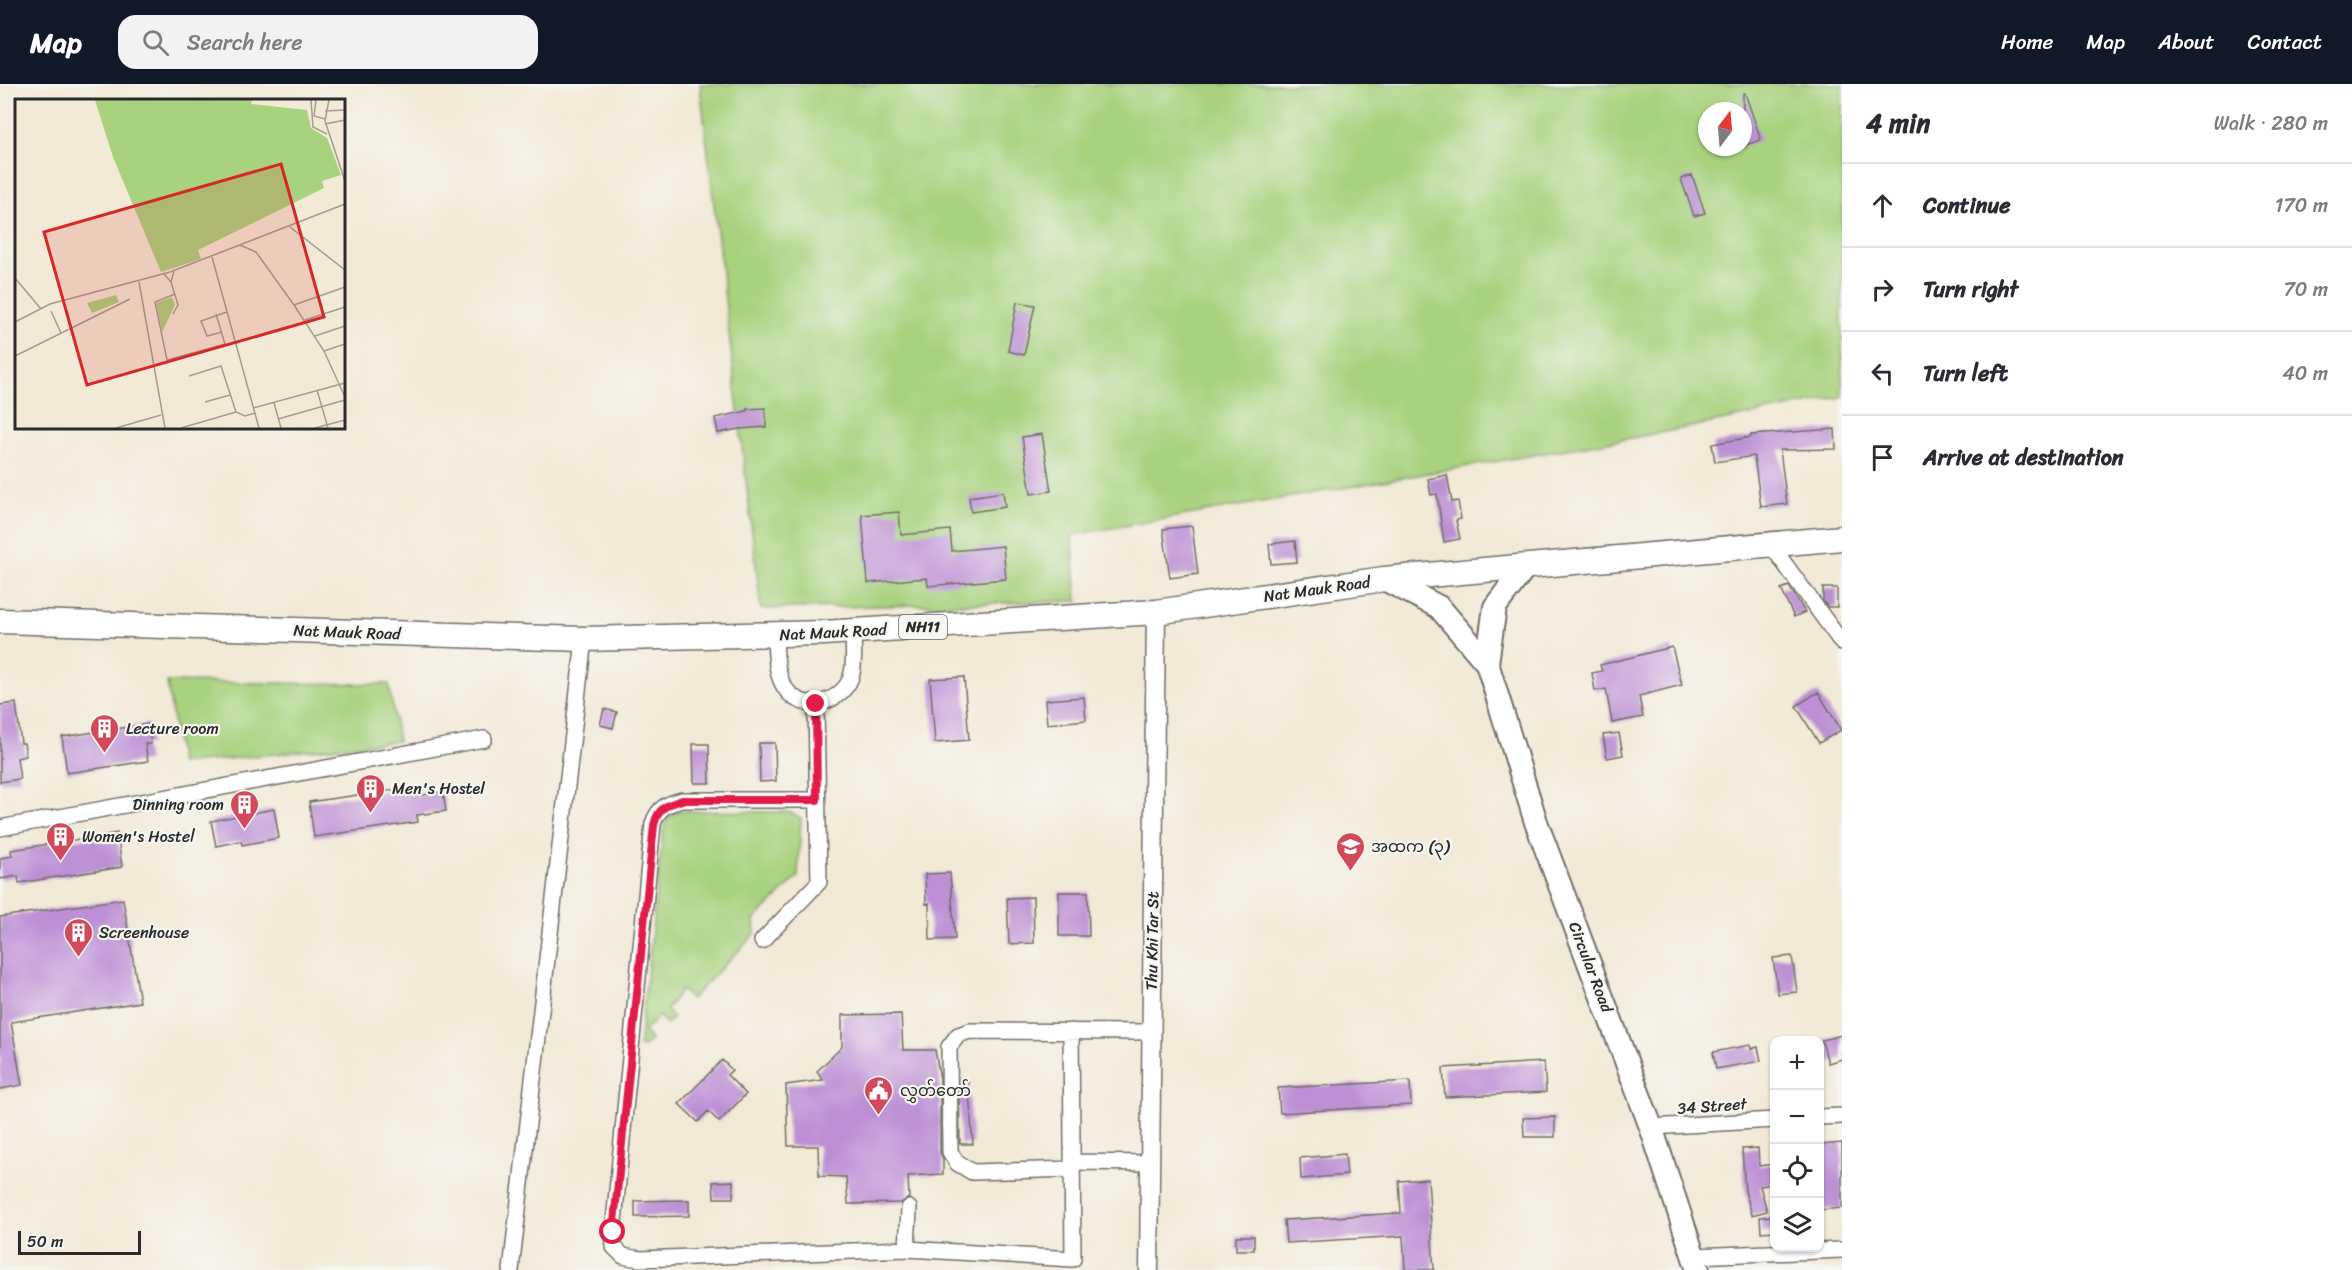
<!DOCTYPE html>
<meta charset="utf-8">
<style>
:root{--surface:#fff;--page:#f2f2f3;--text:#2b2b33;--muted:#7c7c81;--line:#e1e1e2;--accent:#111827}
body{margin:0;font-family:Sriracha,"Noto Sans Myanmar",sans-serif;background:var(--page);color:var(--text)}
.controls{position:absolute;right:18px;bottom:18px;display:grid;overflow:hidden;border-radius:12px;box-shadow:0 2px 4px #0004}
.controls button{width:54px;height:54px;display:grid;place-items:center;padding:0;border:0;border-bottom:2px solid var(--line);background:var(--surface);color:var(--text);font:30px sans-serif}
.compass{position:absolute;left:1698px;top:18px;width:54px;height:54px;border-radius:50%;background:var(--surface);box-shadow:0 2px 4px #0004;rotate:16deg}
.scale{position:absolute;left:18px;bottom:15px;width:123px;box-sizing:border-box;padding-left:6px;border:3px solid #2b2b2b;border-top:0;font-size:16px;line-height:21px;white-space:nowrap;color:#2b2b2b;-webkit-text-stroke:4px #f6f6f2;paint-order:stroke}
.stop{position:absolute;width:18px;height:18px;margin:-14px;border:4px solid #e11d48;border-radius:50%;background:#fff}
.stop.end{background:#e11d48;border-color:#fff;box-shadow:0 2px 6px #0008}
.list{margin:0;padding:0;list-style:none}
h2{display:flex;justify-content:space-between;align-items:center;height:78px;margin:0;padding:0 24px;font-size:26px}
h2 small{font-size:20px;font-weight:400;color:var(--muted)}
.list li{display:grid;grid-template-columns:39px 1fr auto;gap:18px;align-items:center;box-sizing:border-box;height:84px;padding:0 24px;border-top:2px solid var(--line)}
.list b{display:block;font-size:22px;white-space:nowrap}
.list em{font-size:20px;font-style:normal;color:var(--muted)}
.icon{flex:none;width:33px;height:33px;fill:none;stroke:currentColor;stroke-width:2;stroke-linecap:round;stroke-linejoin:round}
.map{position:relative;flex:none;width:1842px;height:1186px;overflow:hidden}
header{display:flex;align-items:center;gap:36px;box-sizing:border-box;height:84px;padding:0 30px;background:var(--accent);color:#fff}
header strong{font-size:28px}
nav{display:flex;gap:33px;margin-inline-start:auto;font-size:21px}
.search{width:420px;height:54px;background:var(--page);display:flex;align-items:center;gap:15px;box-sizing:border-box;padding:0 21px;border-radius:18px;color:var(--muted);font-size:22px}
main{display:flex}
aside{flex:1;background:var(--surface)}
.map>svg:first-child{display:block}
</style>
<header>
<strong>Map</strong>
<div class="search"><svg class="icon" aria-label="search" viewBox="0 0 24 24"><circle cx="10" cy="10" r="6"/><path d="M15 15l6 6"/></svg>Search here</div>
<nav><a>Home</a><a>Map</a><a>About</a><a>Contact</a></nav>
</header>
<main>
<div class="map">
<svg width="1842" height="1186" viewBox="0 0 1842 1186">
<rect width="100%" height="100%" fill="#f6f6f2"/>
<filter id="ink" filterUnits="userSpaceOnUse"><feTurbulence type="fractalNoise" baseFrequency=".0167" numOctaves="2"/><feDisplacementMap in="SourceGraphic" scale="12" xChannelSelector="R" yChannelSelector="G"/><feConvolveMatrix kernelMatrix="1 2 1 2 8 2 1 2 1" color-interpolation-filters="sRGB"/></filter>
<filter id="wash" filterUnits="userSpaceOnUse"><feTurbulence type="fractalNoise" baseFrequency=".008" numOctaves="4" result="noise"/><feDisplacementMap in="SourceGraphic" scale="24" xChannelSelector="R" yChannelSelector="G"/><feGaussianBlur stdDeviation="1.35" result="paint"/><feColorMatrix in="noise" values="0 0 0 0 0 0 0 0 0 0 0 0 0 0 0 0 0 1.4 0 .05"/><feComposite in="paint" operator="in"/></filter>
<g filter="url(#wash)">
<rect width="100%" height="100%" fill="#f2e9d6"/>
<path fill="#a8d27e" stroke="#6a7e54" stroke-width="1.5" fill-rule="evenodd" d="M700,0H1842V313L1665,348L1072,451L1077,517L761,525ZM1707,27H1743V63H1707Z
M167,598L389,600L398,657L180,680Z
M679,727L789,728L801,734L798,793L754,836L755,850L691,915L681,906L666,926L673,933L667,940L659,932L644,947L651,956L644,963L639,962L664,742L669,733Z"/>
<g id="blocks">
<path fill="#bd90d5" d="M1743,9H1745L1761,56L1743,62Z
M1692,91L1705,129L1694,132L1681,95Z
M1017,218L1035,221L1024,271L1008,267Z
M765,324L766,343L739,345L718,349L715,334L747,327V325Z
M1835,345L1836,365L1780,366L1787,420L1761,423L1754,372L1715,378L1712,360L1751,353V351Z
M1042,350L1051,407L1031,410L1022,353Z
M1447,391L1452,418L1458,417L1461,435L1456,436L1460,455L1444,458L1437,410L1431,411L1428,395Z
M1003,408L1005,423L971,428L969,413Z
M899,428L901,451L950,446L952,467L1003,462L1006,495L928,502L927,494L868,499L862,431Z
M1192,442L1198,490L1170,494L1163,445Z
M1295,457L1297,478L1271,480L1269,460Z
M1789,502L1805,528L1794,533L1781,505Z
M1823,504H1837V523H1828L1823,517Z
M1672,563L1682,601L1639,612L1643,633L1612,639L1606,605L1595,607L1592,589L1602,587L1600,581Z
M964,593L969,656L935,659L930,595Z
M1818,608L1841,646L1819,659L1796,622Z
M1084,613L1086,636L1047,640L1045,616Z
M16,619L21,659H24L26,672L17,674L20,695L0,698V621Z
M604,625L617,628L613,644L600,641Z
M148,640L151,660H145L148,677L67,689L62,653Z
M1619,649L1623,671L1607,674L1603,651Z
M759,659H775L776,697L760,698Z
M693,660H709L710,699H694Z
M414,703L416,712L443,708L446,727L417,731L418,738L314,753L309,718Z
M274,725L279,754L242,761L241,757L216,762L211,737Z
M117,749L122,783L19,799L18,792L0,795V774L12,772L11,766Z
M950,789L955,855L930,856L929,819L926,820L925,790Z
M1059,808H1088L1089,852H1059Z
M1033,813L1034,859L1009,860L1007,814Z
M123,815L140,918L11,938L22,1001L0,1005V833Z
M1792,872L1797,908L1778,910L1773,874Z
M901,930L903,966H935L940,995V1068L943,1075V1090L908,1092L909,1114L901,1119L848,1120L846,1093L819,1092L818,1062H788L786,1001L823,996L817,987L842,963V931Z
M1842,951V975L1828,979L1822,956Z
M1750,961L1751,965L1758,963L1761,977L1716,985L1713,968Z
M722,976L732,986L727,991L746,1010L719,1038L708,1027L698,1038L679,1020Z
M1544,978L1546,1008L1445,1013L1443,984Z
M959,996H968L973,1060H960Z
M1410,997L1411,1021L1280,1029L1278,1004Z
M1555,1033V1053H1524L1523,1034Z
M1842,1059V1124L1820,1126V1061Z
M1758,1064L1759,1082L1774,1080V1100L1760,1102L1767,1127L1752,1131L1745,1107L1742,1065Z
M1345,1070L1347,1091L1301,1095L1300,1074Z
M1428,1095L1434,1186H1405L1403,1152L1286,1159L1284,1136L1401,1129L1399,1097Z
M733,1097V1114H714L713,1098Z
M689,1116V1132L635,1133V1117Z
M1774,1132V1147L1761,1148L1760,1133Z
M1236,1152H1254V1166H1236Z"/>
</g>
</g>
<g filter="url(#ink)">
<use href="#blocks" fill-opacity="0" stroke="#716e67" stroke-width="1.5"/>
<g fill="none" stroke-linecap="round" stroke-linejoin="round">
<defs>
<path id="minor" d="M1771,461L1842,559
M775,551C776,568 775,589 785,604C803,632 846,618 852,589C855,576 853,560 853,547
M817,716H682C666,720 658,724 653,740L613,1148L614,1163L623,1172L640,1175L907,1165L1073,1175L1071,947
M0,744L484,655
M762,857L819,798L816,620
M1820,1033L1842,1032
M1651,1043L1774,1036
M1072,1078L1150,1079
M1072,1085L972,1088L957,1079L950,1068L949,963L958,951L970,947L1151,948
M907,1165L909,1124
M1694,1172L1842,1166
M511,1186L584,555"/>
<path id="tertiary" d="M1149,1186L1156,528"/>
<path id="primary" d="M1384,495L1439,523L1487,579L1536,738L1651,1043L1698,1186
M1487,579L1495,523L1525,483"/>
<path id="trunk" d="M0,537L584,555L823,549L1156,528L1384,495L1842,454"/>
</defs>
<use href="#minor" stroke="#716e67" stroke-width="18"/>
<use href="#tertiary" stroke="#716e67" stroke-width="21"/>
<use href="#primary" stroke="#716e67" stroke-width="26"/>
<use href="#trunk" stroke="#716e67" stroke-width="27"/>
<use href="#minor" stroke="#fff" stroke-width="15"/>
<use href="#tertiary" stroke="#fff" stroke-width="18"/>
<use href="#primary" stroke="#fff" stroke-width="22"/>
<use href="#trunk" stroke="#fff" stroke-width="24"/>
</g>
</g>
<g fill="none" stroke-linecap="round" stroke-linejoin="round" filter="url(#ink)">
<path stroke="#e11d48" stroke-width="8" d="M613,1148L654,741C658,724 666,721 682,716H817L816,620"/>
</g>
<defs>
<symbol id="building-pin" viewBox="-11 -11 22 30"><path d="M0 17L-7.5 6A9.5 9.5 0 1 1 7.5 6Z" fill="#d1495b" stroke="#f6f6f2"/><path d="M-4-6H4V6H1V3H-1V6H-4ZM-2.5-4.3h1.7v1.8h-1.7ZM.8-4.3h1.7v1.8H.8ZM-2.5-1h1.7V.8h-1.7ZM.8-1h1.7V.8H.8Z" fill="#fff"/></symbol>
<symbol id="school-pin" viewBox="-11 -11 22 30"><path d="M0 17L-7.5 6A9.5 9.5 0 1 1 7.5 6Z" fill="#d1495b" stroke="#f6f6f2"/><path d="M0-5L7-2L0 1L-7-2ZM-4 1L0 2.5L4 1V4Q0 6-4 4Z" fill="#fff"/></symbol>
<symbol id="civic-pin" viewBox="-11 -11 22 30"><path d="M0 17L-7.5 6A9.5 9.5 0 1 1 7.5 6Z" fill="#d1495b" stroke="#f6f6f2"/><path d="M-.6-6.5H3V-4.5H.6V-3L4-1V1h2V6H-6V1h2V-1L-.6-3ZM-1.2 2.5V6h2.4V2.5Z" fill="#fff"/></symbol>
</defs>
<g fill-rule="evenodd">
<use href="#building-pin" x="88" y="628" width="33" height="45"/>
<use href="#building-pin" x="354" y="688" width="33" height="45"/>
<use href="#building-pin" x="228" y="704" width="33" height="45"/>
<use href="#building-pin" x="44" y="736" width="33" height="45"/>
<use href="#school-pin" x="1334" y="746" width="33" height="45"/>
<use href="#building-pin" x="62" y="832" width="33" height="45"/>
<use href="#civic-pin" x="862" y="990" width="33" height="45"/>
</g>
<g text-anchor="middle" dominant-baseline="central" stroke-width="4.5" stroke-linejoin="round" paint-order="stroke">
<rect fill="#f6f6f2" stroke="#686867" stroke-width="1.5" x="899" y="531" width="48" height="24" rx="4.5"/>
<g font-size="15" font-weight="bold" fill="#2b2b2b">
<text x="923" y="543">NH11</text>
</g>
<g font-size="16" fill="#2b2b2b" stroke="#f6f6f2">
<text transform="translate(1317 505) rotate(-8)">Nat Mauk Road</text>
<text transform="translate(347 548) rotate(2)">Nat Mauk Road</text>
<text transform="translate(833 548) rotate(-3)">Nat Mauk Road</text>
<text transform="translate(1152 857) rotate(-89)">Thu Khi Tar St</text>
<text transform="translate(1591 883) rotate(69)">Circular Road</text>
<text transform="translate(1712 1022) rotate(-4)">34 Street</text>
</g>
<g font-size="16" fill="#2b2b2b" stroke="#f6f6f2" text-anchor="start">
<text x="126" y="644">Lecture room</text>
<text x="392" y="704">Men's Hostel</text>
<text x="224" y="720" text-anchor="end">Dinning room</text>
<text x="82" y="752">Women's Hostel</text>
<text x="1371" y="762">အထက (၃)</text>
<text x="99" y="848">Screenhouse</text>
<text x="900" y="1006">လွှတ်တော်</text>
</g>
</g>
<g transform="translate(15 15)">
<rect width="330" height="330" fill="#f2e9d6"/>
<path d="M80,1H237L236,5L292,11L296,29L312,39L326,76L307,82L309,89L183,151L186,160L146,173L98,58ZM101,196L104,203L77,214L72,204ZM157,198L160,206L147,233L141,204Z" fill="#a8d27e"/>
<path fill="none" stroke="#a29d92" stroke-width="1.5" d="M296,1L298,28L312,35M301,1L299,17L310,20M314,1L310,22L330,82M310,12L330,11M310,25L330,21M275,128L330,171M225,146L241,153L279,206L309,252L330,298M197,158L244,329M149,175L156,183L159,172M0,179L26,210M124,183L150,329M156,183L163,206L158,215M160,195L140,203L152,261L210,245L201,215M279,206L330,188M36,212L46,234M290,221L330,208M0,223L35,205L155,173L330,105M207,233L192,237L186,222L212,213M300,237L330,227M309,252L330,245M0,257L115,200M174,277L206,267L221,313L230,317L240,314M302,291L313,329M190,303L215,296M259,304L266,329M238,309L330,284M263,320L330,301M101,329L146,316M166,329L221,313M300,329L330,321"/>
<path fill="#d62828" fill-opacity="0.15" stroke="#d62828" stroke-width="3" d="M266,65L309,218L72,286L29,133Z"/>
<rect width="330" height="330" fill="none" stroke="#2b2b2b" stroke-width="3"/>
</g>
</svg>
<div class="controls">
<button>+</button>
<button>−</button>
<button><svg class="icon" aria-label="locate" viewBox="0 0 24 24"><circle cx="12" cy="12" r="6"/><path d="M12 2v4M12 18v4M2 12h4M18 12h4"/></svg></button>
<button><svg class="icon" aria-label="layers" viewBox="0 0 24 24"><path d="M12 4l9 5-9 5-9-5zM3 14l9 5 9-5"/></svg></button>
</div>
<svg class="compass" viewBox="-18 -18 36 36"><path d="M0-13l5 13h-10z" fill="#e53935"/><path d="M0 13l5-13h-10z" fill="#7c7c81"/></svg>
<div class="scale">50 m</div>
<div class="stop" style="left:613px;top:1148px"></div>
<div class="stop end" style="left:816px;top:620px"></div>
</div>
<aside>
<h2>4 min<small>Walk · 280 m</small></h2>
<ul class="list">
<li><svg class="icon" aria-label="ahead" viewBox="0 0 24 24"><path d="M12 20V5M6 11l6-6 6 6"/></svg><div><b>Continue</b></div><em>170 m</em></li>
<li><svg class="icon" aria-label="right" viewBox="0 0 24 24"><path d="M7 20v-9h11M14 6l5 5-5 5"/></svg><div><b>Turn right</b></div><em>70 m</em></li>
<li><svg class="icon" aria-label="left" viewBox="0 0 24 24"><path d="M17 20v-9H6M10 6l-5 5 5 5"/></svg><div><b>Turn left</b></div><em>40 m</em></li>
<li><svg class="icon" aria-label="arrive" viewBox="0 0 24 24"><path d="M6 21V4h12l-3 4 3 4H6"/></svg><div><b>Arrive at destination</b></div></li>
</ul>
</aside>
</main>
